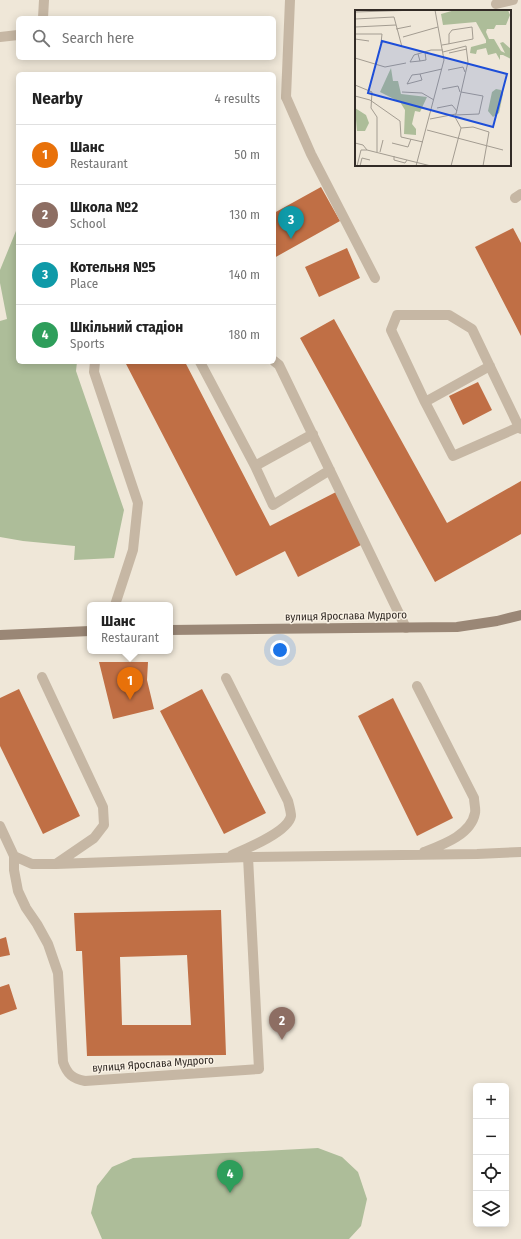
<!DOCTYPE html>
<meta charset="utf-8">
<style>
:root{--surface:#fff;--page:#f2f2f2;--text:#222;--muted:#767676;--line:#e0e0e0;--accent:#1d4951}
body{margin:0;font-family:"Fira Sans Condensed",sans-serif;background:var(--page);color:var(--text)}
.controls{position:absolute;right:12px;bottom:12px;display:grid;overflow:hidden;border-radius:6px;box-shadow:0 2px 10px #0003}
.controls button{width:36px;height:36px;display:grid;place-items:center;padding:0;border:0;border-bottom:1px solid var(--line);background:var(--surface);color:var(--text);font:20px sans-serif}
.you{position:absolute;left:280px;top:650px;width:14px;height:14px;margin:-10px;border:3px solid #fff;border-radius:50%;background:#1a73e8;box-shadow:0 0 0 6px #1a73e833}
.badge{display:grid;place-items:center;width:26px;height:26px;border-radius:50%;background:var(--accent);color:#fff;font-size:13px;font-weight:700}
.pin{position:absolute;translate:-50% -33px;filter:drop-shadow(0 1px 2px #0008)}
.pin::after{content:'';position:absolute;top:21px;width:14px;height:12px;background:inherit;clip-path:polygon(0 0,100% 0,50% 100%)}
.popup{position:absolute;left:87px;top:602px;width:86px;height:52px;box-sizing:border-box;display:grid;place-content:center;border-radius:6px;background:var(--surface);filter:drop-shadow(0 1px 3px #0005);font-size:13px;white-space:nowrap;color:var(--muted)}
.popup b{font-size:15px;color:var(--text)}
.popup::after{content:'';position:absolute;left:50%;top:100%;margin-left:-8px;border:8px solid transparent;border-top-color:var(--surface)}
.list{margin:0;padding:0;list-style:none}
h2{display:flex;justify-content:space-between;align-items:center;height:52px;margin:0;padding:0 16px;font-size:17px}
h2 small{font-size:13px;font-weight:400;color:var(--muted)}
.list li{display:grid;grid-template-columns:26px 1fr auto;gap:12px;align-items:center;box-sizing:border-box;height:60px;padding:0 16px;border-top:1px solid var(--line)}
.list b{display:block;font-size:15px;white-space:nowrap}
.list p{margin:0;font-size:13px;white-space:nowrap;color:var(--muted)}
.list em{font-size:13px;font-style:normal;color:var(--muted)}
.icon{flex:none;width:22px;height:22px;fill:none;stroke:currentColor;stroke-width:2;stroke-linecap:round;stroke-linejoin:round}
.map{position:relative;flex:none;width:521px;height:1239px;overflow:hidden}
.search{position:absolute;background:var(--surface);box-shadow:0 2px 10px #0003;left:16px;top:16px;width:260px;height:44px;display:flex;align-items:center;gap:10px;box-sizing:border-box;padding:0 14px;border-radius:6px;color:var(--muted);font-size:15px}
.panel{position:absolute;background:var(--surface);box-shadow:0 2px 10px #0003;left:16px;top:72px;width:260px;height:292px;border-radius:6px}
.map>svg:first-child{display:block}
</style>
<div class="map">
<svg width="521" height="1239" viewBox="0 0 521 1239">
<rect width="100%" height="100%" fill="#efe7d8"/>
<path fill="#adbd99" d="M18,226V362H77L76,371L124,510L114,558L74,560L75,546L23,541L0,537V321L7,319L0,283V270Z
M318,1148L342,1157L358,1172L367,1199L361,1226L349,1239H102L91,1213L97,1186L112,1167L133,1158Z"/>
<path fill="#c06f45" fill-rule="evenodd" d="M321,187L340,221L274,258V213Z
M513,228L521,243V336L475,247Z
M347,248L360,278L319,297L305,267Z
M334,319L447,523L521,481V534L435,582L300,338Z
M125,362H185L270,526L336,492L363,544L298,577L285,551L236,576Z
M478,382L492,410L463,425L449,396Z
M99,662H148L147,680L154,709L113,719Z
M19,689L80,816L43,834L0,746V698Z
M202,689L266,813L224,834L160,711Z
M393,698L453,818L417,836L358,716Z
M221,910L226,1055L87,1056L82,951H76L74,913ZM187,955L191,1025H122L120,957Z
M6,937L10,955L0,957V939Z
M9,984L17,1009L0,1015V987Z"/>
<g fill="none" stroke-linecap="round" stroke-linejoin="round">
<path stroke="#c6b7a4" stroke-width="10" d="M496,4L513,0
M286,97L311,154L375,278
M274,361L279,365L406,628
M95,362L94,372L138,503L133,550L115,605
M200,362L255,466L313,434
M490,366L425,402L391,330L397,315H449L472,329L519,427L521,429
M425,402L453,456L519,427
M255,466L273,505L330,470
M42,677L103,807L104,825L94,838L56,864
M226,678L288,801C289,805 291,812 291,816C288,832 246,849 232,855
M417,686L474,798C474,803 476,809 475,813C471,835 442,845 424,852
M0,826L14,856L32,864H56L248,857L477,854L521,852
M14,856V870L18,891L26,908L37,924L48,944L58,973L63,1062C67,1074 73,1079 85,1081L259,1069L248,857"/>
<path stroke="#c6b7a4" stroke-width="10" d="M43,18L44,0
M0,37L18,35
M286,97L290,0
M515,198L521,194"/>
<path stroke="#9a8776" stroke-width="10" d="M170,630L457,627L497,621L521,615
M0,635L90,631"/>
</g>
<g text-anchor="middle" dominant-baseline="central" stroke-width="3" stroke-linejoin="round" paint-order="stroke">
<g font-size="11" fill="#322b26" stroke="#f8f0e3">
<text transform="translate(346 616) rotate(-1)">вулиця Ярослава Мудрого</text>
<text transform="translate(153 1064) rotate(-4)">вулиця Ярослава Мудрого</text>
</g>
</g>
<g transform="translate(355 10)">
<rect width="156" height="156" fill="#efe7d8"/>
<path d="M100,0H153L155,5L151,15H141L139,19H132L131,22L134,29H139L146,41L150,43L145,33L148,32L156,39V49L148,45H145V50L141,43L133,45L131,38L122,40L121,44L115,43L116,37L131,33V30L121,12L88,15L86,4ZM36,58L38,71H43L46,84L72,87L65,102L60,101L57,114L61,119V125L49,124L50,100L45,92L25,82ZM141,79L146,80L148,84L144,103L138,107L133,101L137,82ZM0,98L11,105L14,113L10,121H2Z" fill="#adbd99"/>
<path fill="none" stroke="#a39c91" stroke-width="1" d="M0,2L63,0M39,7L47,37M0,9L39,7M0,17L41,15M41,19L56,16M0,24H27L26,33M48,27L83,17M0,29L14,31M87,35L93,34L118,29L117,17L97,20L94,24V34M94,43L112,39M63,44L65,51L55,52L59,45L76,40H88M0,48L30,57L51,53M65,51L71,50L70,42M93,60L108,57L110,62M65,64L67,70L52,74L57,65L65,64L87,59M0,75L17,82L16,98L22,107V142M87,79L103,76L105,82M47,82L67,83L79,90M0,86L15,90L45,111L46,127L68,132M82,98L97,95L102,101M100,105L124,104L128,86L106,82M75,109L101,104L113,52L111,36L88,42M106,118L118,117L134,122L128,156M72,120L148,140M0,133L8,135L12,140L76,156M37,133L53,137L56,129M25,142L28,130M39,146V150L50,153L52,150M2,156L6,140H12M5,156L7,148L15,150M61,156L89,50L80,0M96,156L106,118L100,107"/>
<path fill="#1d4ed8" fill-opacity="0.15" stroke="#1d4ed8" stroke-width="2" d="M27,31L152,64L138,117L13,83Z"/>
<rect width="156" height="156" fill="none" stroke="#322b26" stroke-width="2"/>
</g>
</svg>
<div class="controls">
<button>+</button>
<button>−</button>
<button><svg class="icon" aria-label="locate" viewBox="0 0 24 24"><circle cx="12" cy="12" r="6"/><path d="M12 2v4M12 18v4M2 12h4M18 12h4"/></svg></button>
<button><svg class="icon" aria-label="layers" viewBox="0 0 24 24"><path d="M12 4l9 5-9 5-9-5zM3 14l9 5 9-5"/></svg></button>
</div>
<div class="you"></div>
<div class="pin badge" style="left:130px;top:700px;background:#e8710a">1</div>
<div class="popup"><b>Шанс</b>Restaurant</div>
<div class="pin badge" style="left:282px;top:1040px;background:#8d6e63">2</div>
<div class="pin badge" style="left:291px;top:239px;background:#0f9aa8">3</div>
<div class="pin badge" style="left:230px;top:1193px;background:#2e9e5b">4</div>
<div class="search"><svg class="icon" aria-label="search" viewBox="0 0 24 24"><circle cx="10" cy="10" r="6"/><path d="M15 15l6 6"/></svg>Search here</div>
<section class="panel">
<h2>Nearby<small>4 results</small></h2>
<ul class="list">
<li><span class="badge" style="background:#e8710a">1</span><div><b>Шанс</b><p>Restaurant</p></div><em>50 m</em></li>
<li><span class="badge" style="background:#8d6e63">2</span><div><b>Школа №2</b><p>School</p></div><em>130 m</em></li>
<li><span class="badge" style="background:#0f9aa8">3</span><div><b>Котельня №5</b><p>Place</p></div><em>140 m</em></li>
<li><span class="badge" style="background:#2e9e5b">4</span><div><b>Шкільний стадіон</b><p>Sports</p></div><em>180 m</em></li>
</ul>
</section>
</div>
